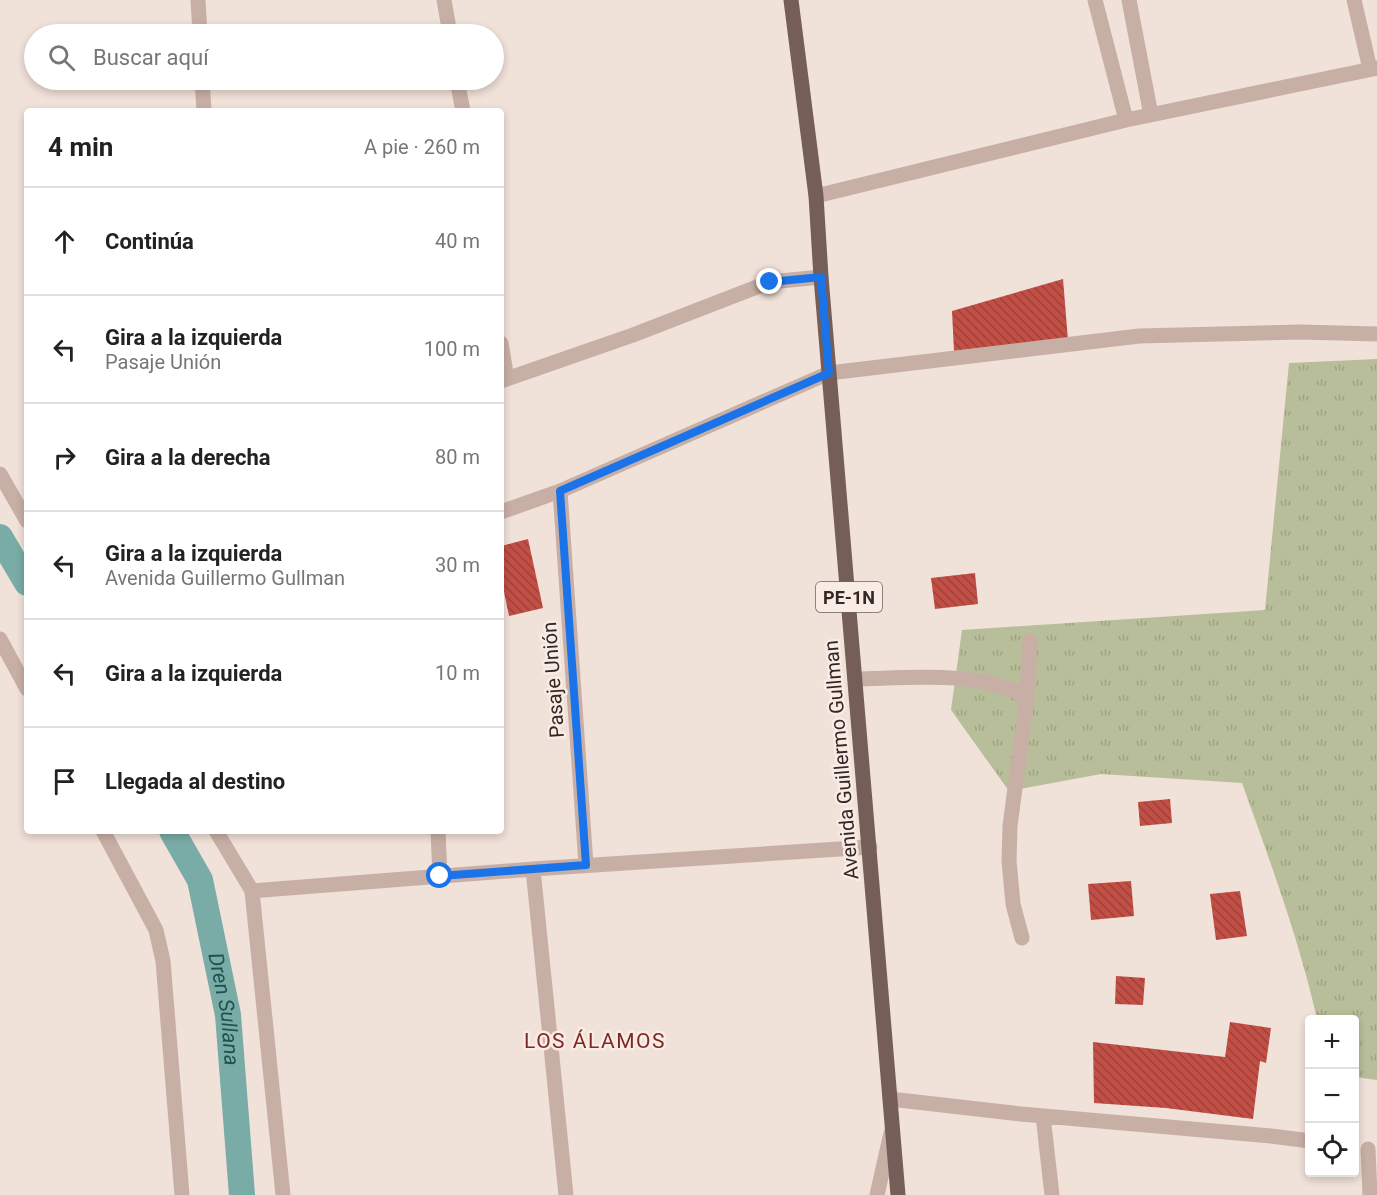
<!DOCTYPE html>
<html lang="es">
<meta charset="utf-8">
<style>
:root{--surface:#fff;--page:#f2f2f2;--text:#222;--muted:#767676;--line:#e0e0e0}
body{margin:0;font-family:Roboto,sans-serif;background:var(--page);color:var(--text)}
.controls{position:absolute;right:18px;bottom:18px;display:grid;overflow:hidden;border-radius:6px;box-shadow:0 3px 9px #0003}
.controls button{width:54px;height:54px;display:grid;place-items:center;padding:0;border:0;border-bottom:2px solid var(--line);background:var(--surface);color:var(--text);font:30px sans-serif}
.stop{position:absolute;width:18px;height:18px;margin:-14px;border:4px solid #1a73e8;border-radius:50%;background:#fff}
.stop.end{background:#1a73e8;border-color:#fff;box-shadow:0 2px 6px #0008}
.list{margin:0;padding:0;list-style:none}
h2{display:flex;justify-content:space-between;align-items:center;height:78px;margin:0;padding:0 24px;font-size:26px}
h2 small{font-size:20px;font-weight:400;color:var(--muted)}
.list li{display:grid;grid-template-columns:39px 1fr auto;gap:18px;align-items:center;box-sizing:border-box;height:108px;padding:0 24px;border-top:2px solid var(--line)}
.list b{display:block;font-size:22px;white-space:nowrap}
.list p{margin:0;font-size:20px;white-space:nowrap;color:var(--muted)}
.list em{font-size:20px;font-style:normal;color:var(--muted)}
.icon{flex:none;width:33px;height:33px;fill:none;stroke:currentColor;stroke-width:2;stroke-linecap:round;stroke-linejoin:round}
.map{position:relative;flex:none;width:1377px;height:1195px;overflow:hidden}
.search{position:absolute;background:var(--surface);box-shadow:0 3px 9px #0003;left:24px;top:24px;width:480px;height:66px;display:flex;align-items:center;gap:15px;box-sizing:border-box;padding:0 21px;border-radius:33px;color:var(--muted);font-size:22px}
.panel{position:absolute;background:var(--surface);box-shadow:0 3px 9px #0003;left:24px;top:108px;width:480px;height:726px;border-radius:6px}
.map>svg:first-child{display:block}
</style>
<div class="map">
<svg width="1377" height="1195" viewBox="0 0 1377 1195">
<defs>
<pattern id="grass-tufts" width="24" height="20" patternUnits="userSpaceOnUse" patternTransform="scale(1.5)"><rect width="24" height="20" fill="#b8be99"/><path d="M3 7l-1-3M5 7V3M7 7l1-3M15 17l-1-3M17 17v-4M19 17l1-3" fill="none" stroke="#9fa384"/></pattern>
<pattern id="building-back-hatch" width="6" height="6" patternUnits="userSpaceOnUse" patternTransform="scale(1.5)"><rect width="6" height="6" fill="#c24f45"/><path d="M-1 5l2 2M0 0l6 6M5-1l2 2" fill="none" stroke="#9e4239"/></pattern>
</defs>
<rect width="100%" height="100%" fill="#f0e1d9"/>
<path fill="url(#grass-tufts)" d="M1377,359V1080L1355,1077L1354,1020L1317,1019C1299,939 1270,861 1242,783L1101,774L1009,791L951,710L962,630L1265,610L1289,363Z"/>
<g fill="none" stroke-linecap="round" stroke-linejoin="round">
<g stroke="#79aca6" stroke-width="26">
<path d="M0,537L27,583"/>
<path id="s1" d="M172,831L200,880L228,1015L242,1195"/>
</g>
</g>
<path fill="url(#building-back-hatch)" d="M1063,279L1068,340L954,351L952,311Z
M528,539L543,608L509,616L501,577V546Z
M975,573L978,604L935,609L931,578Z
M1170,799L1172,823L1140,826L1138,802Z
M1131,881L1134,916L1091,920L1088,884Z
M1240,891L1247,936L1216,940L1210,894Z
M1116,976L1145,978L1143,1005L1115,1004Z
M1230,1022L1271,1028L1266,1063L1260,1061L1253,1119L1166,1108L1094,1103L1093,1042L1225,1057Z"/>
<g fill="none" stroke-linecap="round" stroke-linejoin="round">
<path stroke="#c8afa5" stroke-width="15" d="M198,0L200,34
M444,0L450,34
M1095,0L1126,120
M1129,0L1151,115
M1354,0L1370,69
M202,80L204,111
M457,80L463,111
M816,196L1126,120L1377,68
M501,343L507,379
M501,381L633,335L770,282L821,277
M0,474L27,521
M560,491L586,865
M501,512L560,491L829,373L1139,336L1300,332L1377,334
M0,639L27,689
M856,679C910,678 977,670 1027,697
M103,831L156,930L163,961L182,1195
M216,831L252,891L283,1195
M438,831L440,876
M533,869L566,1195
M252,891L533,869L870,847
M1022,938L1013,904L1009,861L1010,826L1027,697L1030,641
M890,1099L1021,1114L1271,1136L1310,1141
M1043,1116L1052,1195
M1368,1149L1370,1195
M877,1195L891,1133"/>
<path stroke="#755d58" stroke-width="15" d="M791,0L816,196L821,277L898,1195"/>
</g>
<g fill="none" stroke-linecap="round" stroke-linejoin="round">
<path stroke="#1a73e8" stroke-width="8" d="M440,876L586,865L560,491L829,373L821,277L770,282"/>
</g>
<g text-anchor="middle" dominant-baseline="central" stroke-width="5" stroke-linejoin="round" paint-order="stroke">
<rect fill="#f8ece5" stroke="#6f635f" stroke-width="1.5" x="816" y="582" width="66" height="30" rx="4.5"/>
<g font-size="18" font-weight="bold" fill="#342826">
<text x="849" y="597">PE-1N</text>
</g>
<g font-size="20" fill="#342826" stroke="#f8ece5">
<text transform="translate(553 680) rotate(-94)">Pasaje Unión</text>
<text transform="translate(841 760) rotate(-95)">Avenida Guillermo Gullman</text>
</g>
<g font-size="21" font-style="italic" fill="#1d534e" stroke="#f8ece5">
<text stroke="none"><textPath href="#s1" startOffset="188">Dren Sullana</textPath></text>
</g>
<g font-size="21" letter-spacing="1.5" fill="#802922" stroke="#f8ece5">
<text x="595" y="1041">LOS ÁLAMOS</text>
</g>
</g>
</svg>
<div class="controls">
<button>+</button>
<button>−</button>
<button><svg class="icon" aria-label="locate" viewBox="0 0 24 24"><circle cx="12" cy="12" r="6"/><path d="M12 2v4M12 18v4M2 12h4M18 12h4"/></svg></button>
</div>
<div class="stop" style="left:440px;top:876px"></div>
<div class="stop end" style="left:770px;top:282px"></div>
<div class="search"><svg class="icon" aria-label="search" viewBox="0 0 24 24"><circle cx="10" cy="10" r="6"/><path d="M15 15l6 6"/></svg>Buscar aquí</div>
<section class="panel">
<h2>4 min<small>A pie · 260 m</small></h2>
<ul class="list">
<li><svg class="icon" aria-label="ahead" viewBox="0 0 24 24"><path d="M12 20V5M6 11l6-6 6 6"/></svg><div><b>Continúa</b></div><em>40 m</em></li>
<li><svg class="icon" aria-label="left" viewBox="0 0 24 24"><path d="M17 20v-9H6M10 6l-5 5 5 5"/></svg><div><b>Gira a la izquierda</b><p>Pasaje Unión</p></div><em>100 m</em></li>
<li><svg class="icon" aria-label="right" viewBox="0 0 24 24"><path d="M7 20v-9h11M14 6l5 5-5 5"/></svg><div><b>Gira a la derecha</b></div><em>80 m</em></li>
<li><svg class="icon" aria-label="left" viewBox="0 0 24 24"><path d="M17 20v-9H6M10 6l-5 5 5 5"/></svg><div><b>Gira a la izquierda</b><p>Avenida Guillermo Gullman</p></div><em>30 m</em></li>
<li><svg class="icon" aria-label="left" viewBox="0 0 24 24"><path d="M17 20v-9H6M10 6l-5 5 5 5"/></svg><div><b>Gira a la izquierda</b></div><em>10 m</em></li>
<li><svg class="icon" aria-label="arrive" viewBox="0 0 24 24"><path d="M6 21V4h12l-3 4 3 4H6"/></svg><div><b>Llegada al destino</b></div></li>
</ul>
</section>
</div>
